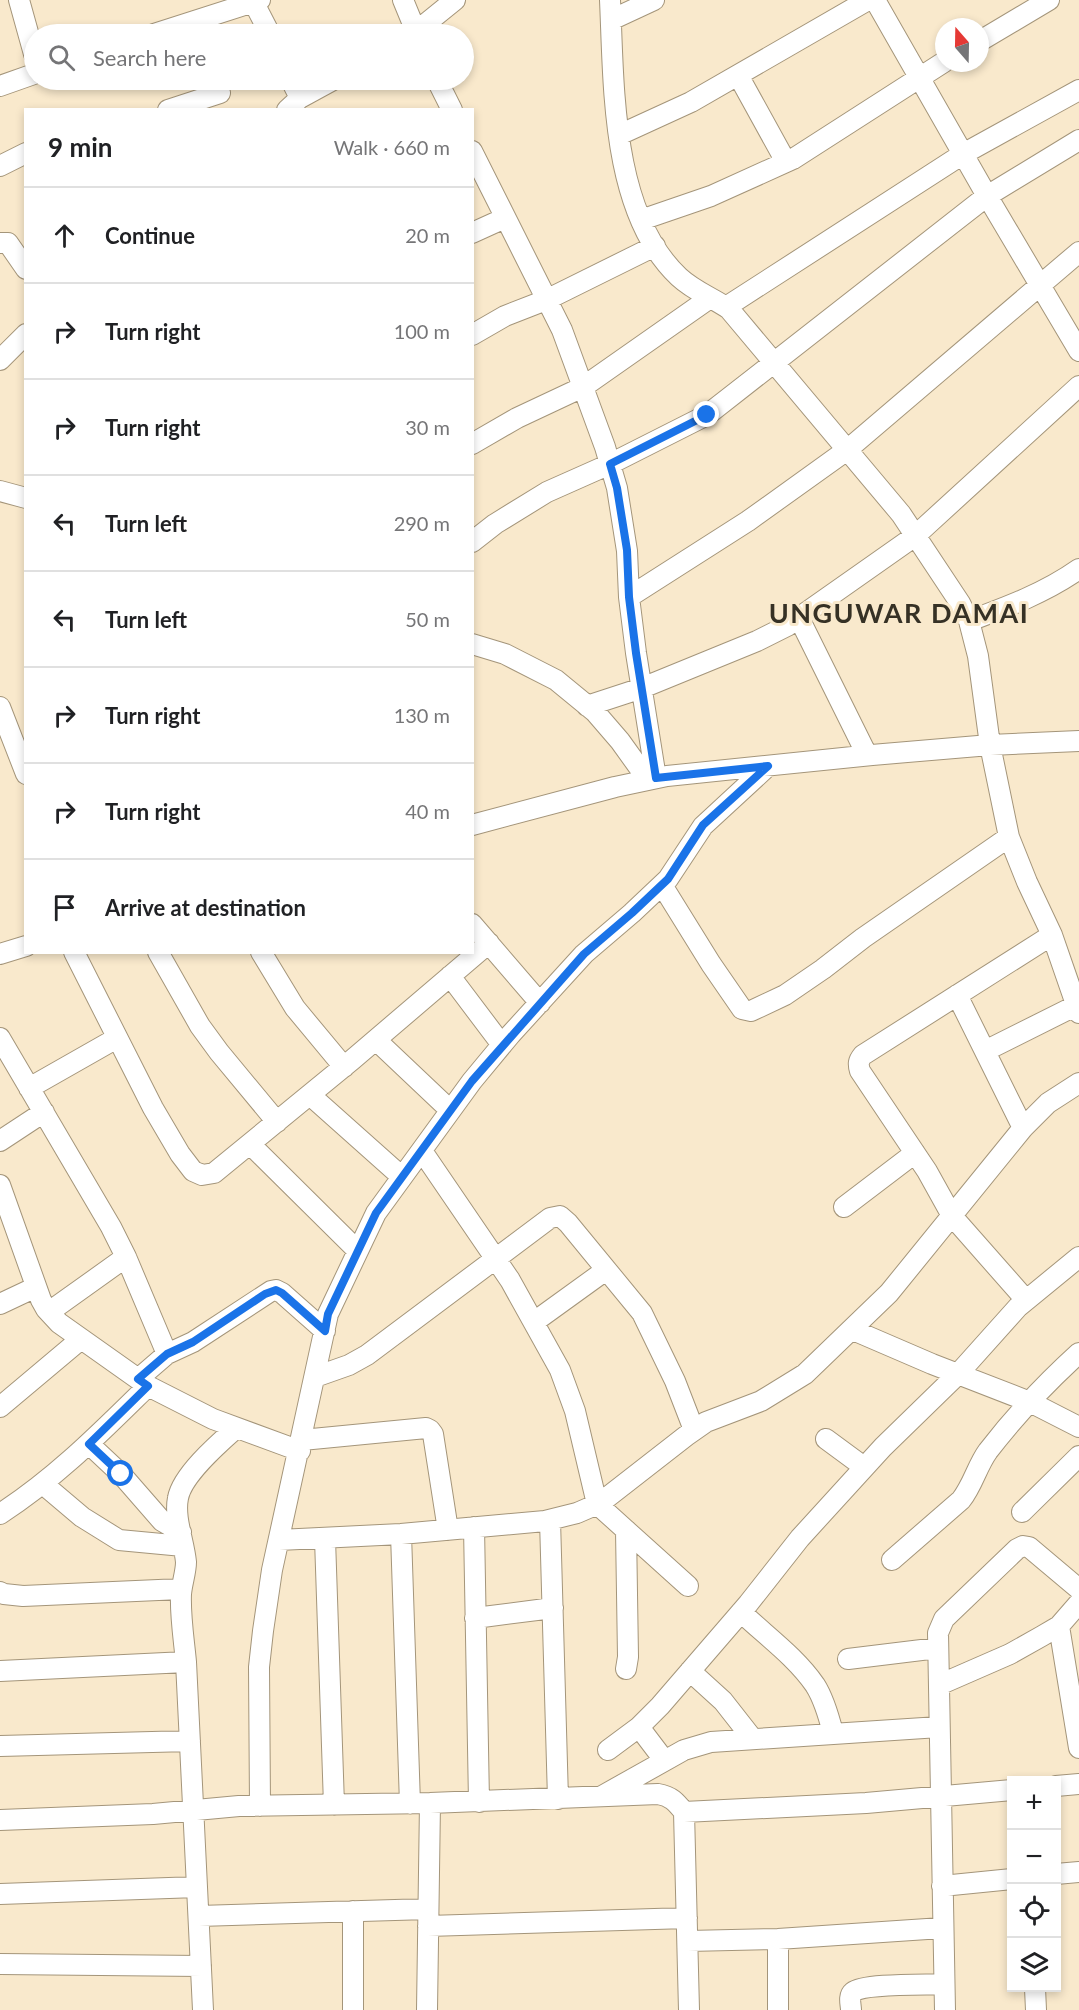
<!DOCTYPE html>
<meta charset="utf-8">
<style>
:root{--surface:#fff;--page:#f6f6f6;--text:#202124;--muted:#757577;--line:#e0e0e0}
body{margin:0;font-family:Lato,sans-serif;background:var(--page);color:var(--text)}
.controls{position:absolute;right:18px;bottom:18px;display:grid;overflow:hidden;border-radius:0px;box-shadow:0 3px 9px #0003}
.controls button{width:54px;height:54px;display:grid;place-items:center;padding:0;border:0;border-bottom:2px solid var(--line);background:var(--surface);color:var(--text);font:30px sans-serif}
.compass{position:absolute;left:935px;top:18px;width:54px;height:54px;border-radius:50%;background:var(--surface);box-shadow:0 3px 9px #0003;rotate:340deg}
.stop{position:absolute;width:18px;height:18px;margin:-14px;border:4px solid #1a73e8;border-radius:50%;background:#fff}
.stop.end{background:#1a73e8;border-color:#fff;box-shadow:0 2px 6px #0008}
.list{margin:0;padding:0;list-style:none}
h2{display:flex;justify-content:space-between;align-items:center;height:78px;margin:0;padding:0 24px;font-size:26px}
h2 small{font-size:20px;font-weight:400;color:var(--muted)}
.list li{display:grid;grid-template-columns:39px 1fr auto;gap:18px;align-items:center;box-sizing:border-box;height:96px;padding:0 24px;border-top:2px solid var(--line)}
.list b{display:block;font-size:22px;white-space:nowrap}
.list em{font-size:20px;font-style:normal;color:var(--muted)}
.icon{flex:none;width:33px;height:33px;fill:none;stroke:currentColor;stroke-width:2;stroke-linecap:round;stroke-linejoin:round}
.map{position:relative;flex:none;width:1079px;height:2010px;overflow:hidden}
.search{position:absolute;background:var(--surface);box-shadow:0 3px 9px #0003;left:24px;top:24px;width:450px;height:66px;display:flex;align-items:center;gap:15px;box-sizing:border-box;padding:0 21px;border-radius:33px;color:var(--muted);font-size:22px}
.panel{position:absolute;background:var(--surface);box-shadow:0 3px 9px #0003;left:24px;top:108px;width:450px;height:846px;border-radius:0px}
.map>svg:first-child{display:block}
</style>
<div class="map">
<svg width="1079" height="2010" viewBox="0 0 1079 2010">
<rect width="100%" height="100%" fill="#f9e9cc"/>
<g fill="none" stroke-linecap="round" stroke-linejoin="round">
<defs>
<path id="minor" d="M19,0L34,54
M403,0L417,34
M610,0C614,87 611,213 679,277C694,291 713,298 729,309L901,514L960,603L969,621L978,656L990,745L1009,837L1027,882L1052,935L1079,1013
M875,0L983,189L1079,351
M254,3L270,34
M611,20L654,0
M154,34L260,0
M413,34L455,0
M980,41L1049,0
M738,75L786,162
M291,80L300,98
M437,80L452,110
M0,86L34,74
M168,110L220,93
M287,110L300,98L333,80
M619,135L691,102L868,0
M472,151L562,330L605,447L617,488L627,551L629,597L636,653L656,778
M0,166L26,153
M641,220L711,196L793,159L944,62
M472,233L505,218
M0,243H8L26,269
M726,307L963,154L1079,90
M472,335L505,316L546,300L655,246
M0,360L26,334
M472,444L517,418L583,387L710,298
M0,491L26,498
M472,542L495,524L547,492L610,464L707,415L987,196L1079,140
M629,597L748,521L847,450L1079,252
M799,618L867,755
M969,621C1007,607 1045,593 1079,569
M472,644L505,654L556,680L595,712L620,741L648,780
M587,706L642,688L757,641L787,626L915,536L1079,386
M0,707L26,774
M472,825L615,787L667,776L872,755L990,745L1079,741
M662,885L711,964L742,1009L751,1011L785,995L823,969L863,938L1009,837
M472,924L540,1003
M74,952L153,1108L180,1154L193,1171L202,1175L214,1173L352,1060L489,943
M158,952L200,1026L219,1052L277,1122
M261,952L295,1008L344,1067
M0,954L26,946
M450,976L502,1045
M957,995L1023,1128
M0,1038L111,1227L126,1257L167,1354
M376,1040L450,1110
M985,1051L1079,1004
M29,1088L117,1038
M310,1095L402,1177
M0,1141L44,1112
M250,1144L358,1251
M422,1151L510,1280L560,1370L575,1411L597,1504L688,1586
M0,1185L41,1300L46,1309L59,1323L148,1386L213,1419L300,1451
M844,1207L915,1153
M1026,1300L952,1216L927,1171L860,1071C858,1064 858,1061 863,1055L1052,935
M0,1304L36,1287
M49,1312L126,1257
M534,1322L606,1270
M853,1330L932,1364L1030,1402L1079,1427
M315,1377L349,1365L367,1355L550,1218L560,1216L568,1223L642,1313L675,1381L694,1430
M138,1379L167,1354L193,1342L271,1291L276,1290L282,1293L325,1331
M0,1407L81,1339
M826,1439L864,1467
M302,1440L426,1428L430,1430L433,1434L448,1530
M89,1444L121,1474L162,1521L181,1532
M43,1484L82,1517L119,1540L183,1546
M1022,1512L1079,1456
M0,1514C56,1478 101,1432 148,1386
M550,1520L558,1799
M474,1527L479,1802
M401,1534L410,1804
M325,1539L334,1805
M279,1540L401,1534L545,1521L577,1513L600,1503L686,1436L706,1422L761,1401L805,1374L889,1293L1023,1128L1048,1103L1079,1083
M892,1560L961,1500C973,1485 977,1466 988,1451C1015,1416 1046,1383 1079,1353
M0,1592L4,1594L23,1596L181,1589
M741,1612C765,1635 796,1657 815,1685C824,1699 829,1717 833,1733
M475,1618L553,1608
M1059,1626L1079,1748
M848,1659L938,1648
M626,1669L628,1657L626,1530
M0,1671L186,1662
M690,1671L723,1701L752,1738
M939,1685L1010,1654L1042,1636L1059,1626L1079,1603
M639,1727L664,1760
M0,1746L190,1741
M608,1750L639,1727L660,1706L748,1604L800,1538L883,1447L958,1374L1018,1307L1079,1257
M1056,1786L1079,1784
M602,1796L684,1750L711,1742L939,1727
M260,1806L259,1667L263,1631L272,1570L328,1314L376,1213L472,1081L511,1034L584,954L632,913L668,879L703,826L768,766
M684,1812L866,1803L1012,1790
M0,1820L153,1814L239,1806L430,1803L658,1794C671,1796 676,1802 684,1812L689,2010
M1056,1874L1079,1872
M942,1886L1012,1879
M0,1894L197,1887
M199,1916L428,1909
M428,1926L687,1918
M778,1939V2010
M688,1941L778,1939L942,1928
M0,1964L201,1966
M1035,1988L1036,2010
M203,2010L186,1662C184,1640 180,1616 181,1594C182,1583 186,1572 186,1562C184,1541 174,1518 178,1498C182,1475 219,1443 236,1428
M353,2010V1911
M427,2010L430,1803
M851,2010C851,2005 848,1996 853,1992C864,1983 928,1985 944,1984
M945,2010L938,1633L944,1619L1017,1549L1023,1546L1029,1547L1079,1589"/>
</defs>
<use href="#minor" stroke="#a4957a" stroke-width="22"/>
<use href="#minor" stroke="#fff" stroke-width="20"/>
</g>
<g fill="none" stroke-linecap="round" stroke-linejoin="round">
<path stroke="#1a73e8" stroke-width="8" d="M121,1474L89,1444L148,1386L138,1379L167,1354L193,1342L265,1294L276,1290L282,1293L325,1331L328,1314L376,1213L472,1081L584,954L632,913L668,879L703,825L768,766L656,778L636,653L629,597L627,550L617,488L610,464L707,415"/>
</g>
<g text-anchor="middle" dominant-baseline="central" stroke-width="6" stroke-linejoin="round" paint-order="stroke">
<g font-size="27" font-weight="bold" letter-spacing="1.5" fill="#363125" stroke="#f9e9cc">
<text x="899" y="612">UNGUWAR DAMAI</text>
</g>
</g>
</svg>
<div class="controls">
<button>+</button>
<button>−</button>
<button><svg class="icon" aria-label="locate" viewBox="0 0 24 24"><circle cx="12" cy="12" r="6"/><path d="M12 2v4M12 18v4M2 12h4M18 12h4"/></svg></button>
<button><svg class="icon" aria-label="layers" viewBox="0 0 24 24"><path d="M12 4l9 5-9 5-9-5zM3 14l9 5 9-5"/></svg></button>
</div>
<svg class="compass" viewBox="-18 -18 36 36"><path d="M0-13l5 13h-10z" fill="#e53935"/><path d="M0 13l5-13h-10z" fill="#757577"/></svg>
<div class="stop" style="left:121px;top:1474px"></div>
<div class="stop end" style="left:707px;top:415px"></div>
<div class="search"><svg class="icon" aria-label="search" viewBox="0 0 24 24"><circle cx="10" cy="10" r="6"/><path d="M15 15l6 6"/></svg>Search here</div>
<section class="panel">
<h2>9 min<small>Walk · 660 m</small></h2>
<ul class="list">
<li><svg class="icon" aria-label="ahead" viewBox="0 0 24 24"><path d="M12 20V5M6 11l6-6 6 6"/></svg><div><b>Continue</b></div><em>20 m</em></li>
<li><svg class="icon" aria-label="right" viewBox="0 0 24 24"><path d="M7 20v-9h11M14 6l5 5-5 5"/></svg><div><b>Turn right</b></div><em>100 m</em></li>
<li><svg class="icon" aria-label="right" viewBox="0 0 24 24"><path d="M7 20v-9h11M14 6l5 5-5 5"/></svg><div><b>Turn right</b></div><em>30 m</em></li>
<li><svg class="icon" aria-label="left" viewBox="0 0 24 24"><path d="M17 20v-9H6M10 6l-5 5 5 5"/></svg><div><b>Turn left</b></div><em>290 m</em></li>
<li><svg class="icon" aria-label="left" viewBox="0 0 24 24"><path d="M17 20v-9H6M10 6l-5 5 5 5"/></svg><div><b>Turn left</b></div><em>50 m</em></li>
<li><svg class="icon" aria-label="right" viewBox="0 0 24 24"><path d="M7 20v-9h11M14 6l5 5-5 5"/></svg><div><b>Turn right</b></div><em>130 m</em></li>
<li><svg class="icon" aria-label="right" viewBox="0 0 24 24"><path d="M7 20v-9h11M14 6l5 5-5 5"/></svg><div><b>Turn right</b></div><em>40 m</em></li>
<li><svg class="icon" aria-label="arrive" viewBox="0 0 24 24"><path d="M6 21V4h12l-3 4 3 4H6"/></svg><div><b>Arrive at destination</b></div></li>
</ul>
</section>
</div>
